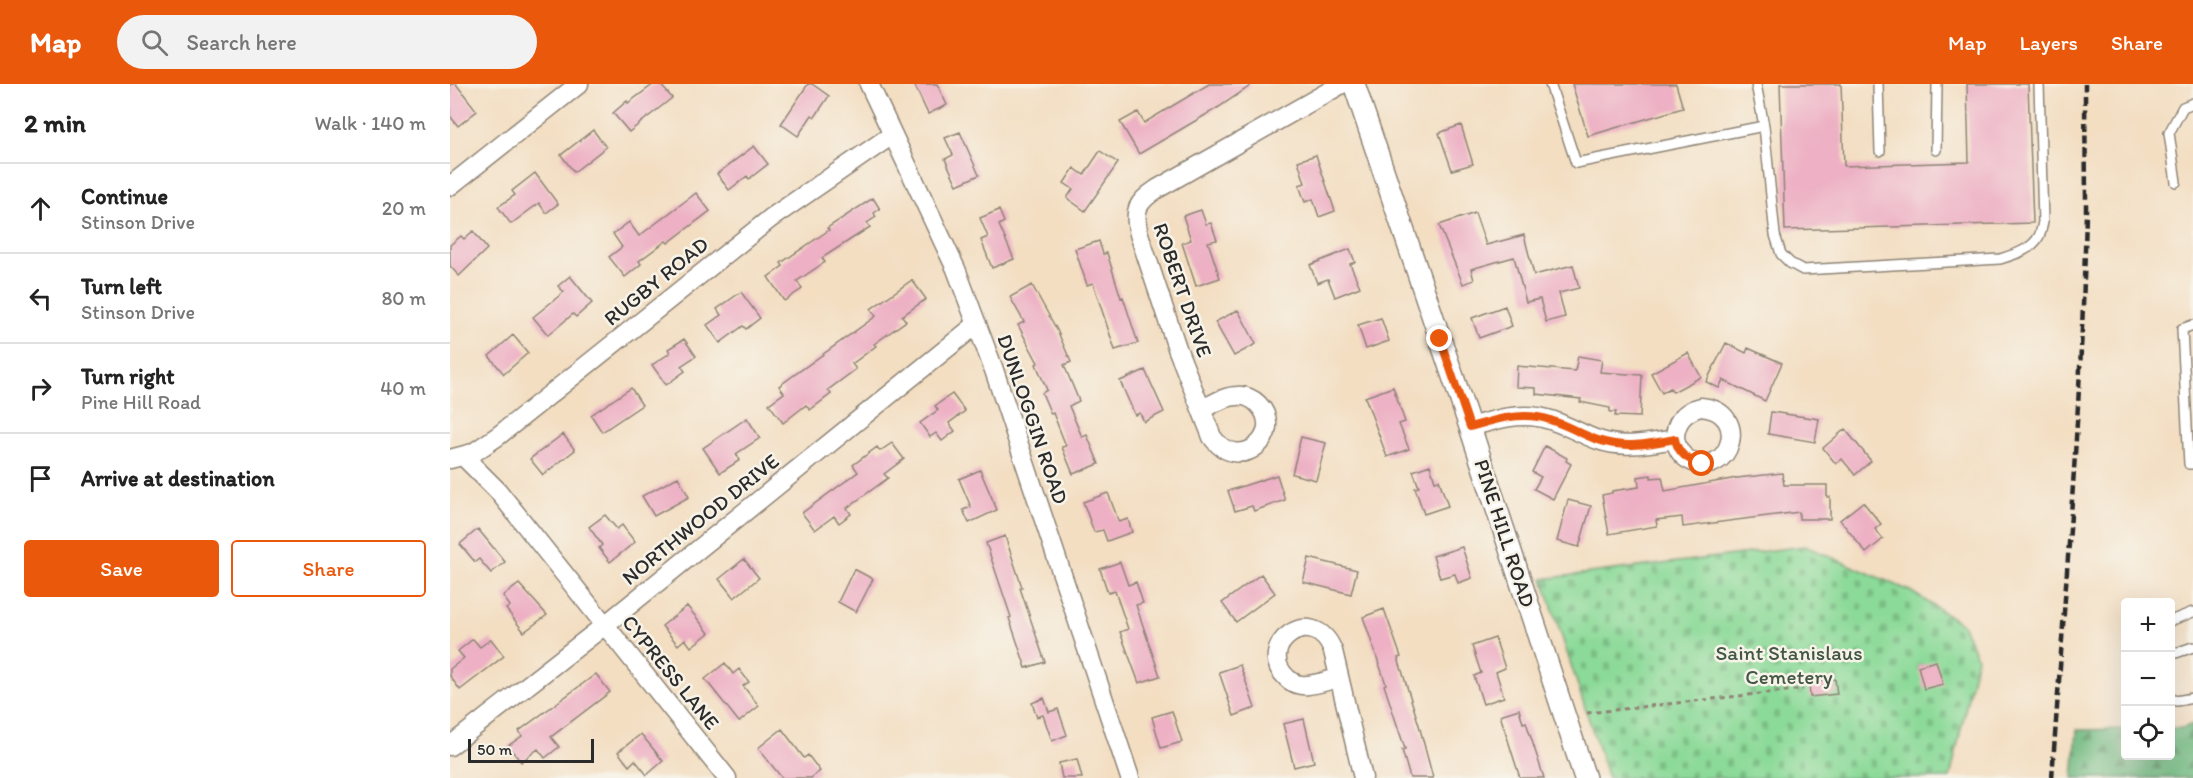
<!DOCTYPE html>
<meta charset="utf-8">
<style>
:root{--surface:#fff;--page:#f2f2f2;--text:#222;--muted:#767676;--line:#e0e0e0;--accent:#ea580c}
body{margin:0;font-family:Itim,sans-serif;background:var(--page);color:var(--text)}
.controls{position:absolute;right:18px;bottom:18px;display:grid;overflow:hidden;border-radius:6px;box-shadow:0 6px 24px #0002}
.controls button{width:54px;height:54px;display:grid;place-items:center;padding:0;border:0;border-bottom:2px solid var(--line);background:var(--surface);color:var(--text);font:30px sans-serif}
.scale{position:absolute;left:18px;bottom:15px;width:126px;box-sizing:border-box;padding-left:6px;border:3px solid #2b2b2b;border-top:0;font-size:16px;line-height:21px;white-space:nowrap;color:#2b2b2b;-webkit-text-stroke:4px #f7f3e8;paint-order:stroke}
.stop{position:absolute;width:18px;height:18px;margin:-14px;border:4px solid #ea580c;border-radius:50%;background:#fff}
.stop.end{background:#ea580c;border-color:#fff;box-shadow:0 2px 6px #0008}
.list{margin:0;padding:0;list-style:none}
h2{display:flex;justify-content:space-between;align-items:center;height:78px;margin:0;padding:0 24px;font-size:26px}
h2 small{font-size:20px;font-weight:400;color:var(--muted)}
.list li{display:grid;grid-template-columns:39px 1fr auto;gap:18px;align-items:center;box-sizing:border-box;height:90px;padding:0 24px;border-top:2px solid var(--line)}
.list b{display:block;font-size:22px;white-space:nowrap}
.list p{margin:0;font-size:20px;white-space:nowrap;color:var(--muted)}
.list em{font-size:20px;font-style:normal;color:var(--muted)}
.actions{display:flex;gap:12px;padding:18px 24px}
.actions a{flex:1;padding:14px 0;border:2px solid var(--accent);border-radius:6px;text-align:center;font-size:21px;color:var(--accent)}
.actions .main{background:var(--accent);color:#fff}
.icon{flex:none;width:33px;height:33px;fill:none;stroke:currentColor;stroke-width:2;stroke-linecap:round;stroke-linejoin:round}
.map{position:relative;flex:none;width:1743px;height:694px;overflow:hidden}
header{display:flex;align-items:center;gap:36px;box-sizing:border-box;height:84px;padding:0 30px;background:var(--accent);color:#fff}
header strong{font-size:28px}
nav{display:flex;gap:33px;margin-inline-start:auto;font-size:21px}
.search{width:420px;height:54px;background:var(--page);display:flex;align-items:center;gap:15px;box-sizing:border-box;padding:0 21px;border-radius:33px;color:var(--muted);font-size:22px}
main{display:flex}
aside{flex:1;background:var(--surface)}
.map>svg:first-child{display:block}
</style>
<header>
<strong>Map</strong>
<div class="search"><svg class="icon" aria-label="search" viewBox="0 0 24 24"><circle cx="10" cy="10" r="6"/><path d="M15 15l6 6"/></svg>Search here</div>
<nav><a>Map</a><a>Layers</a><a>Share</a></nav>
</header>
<main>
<aside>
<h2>2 min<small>Walk · 140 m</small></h2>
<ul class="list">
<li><svg class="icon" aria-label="ahead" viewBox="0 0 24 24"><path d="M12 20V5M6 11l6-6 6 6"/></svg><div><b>Continue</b><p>Stinson Drive</p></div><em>20 m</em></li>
<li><svg class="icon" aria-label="left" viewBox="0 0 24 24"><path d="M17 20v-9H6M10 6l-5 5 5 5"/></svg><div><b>Turn left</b><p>Stinson Drive</p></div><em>80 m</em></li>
<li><svg class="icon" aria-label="right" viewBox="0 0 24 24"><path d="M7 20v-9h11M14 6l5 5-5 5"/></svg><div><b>Turn right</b><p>Pine Hill Road</p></div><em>40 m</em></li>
<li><svg class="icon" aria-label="arrive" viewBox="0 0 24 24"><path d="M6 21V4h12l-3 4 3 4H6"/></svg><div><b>Arrive at destination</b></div></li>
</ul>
<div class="actions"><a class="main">Save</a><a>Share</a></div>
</aside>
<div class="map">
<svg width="1743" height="694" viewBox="0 0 1743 694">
<defs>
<pattern id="forest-firs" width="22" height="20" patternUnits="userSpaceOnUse" patternTransform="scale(1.5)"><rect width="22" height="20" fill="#71ba81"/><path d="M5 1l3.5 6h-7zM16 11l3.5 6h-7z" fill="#5d976a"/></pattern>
<pattern id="cemetery-stones" width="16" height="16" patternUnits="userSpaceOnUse" patternTransform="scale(1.5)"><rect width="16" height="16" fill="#8cda99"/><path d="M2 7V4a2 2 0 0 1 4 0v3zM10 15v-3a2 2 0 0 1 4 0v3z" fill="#79bb84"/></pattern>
</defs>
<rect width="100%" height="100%" fill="#f7f3e8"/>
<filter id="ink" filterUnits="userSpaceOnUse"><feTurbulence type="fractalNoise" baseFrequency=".0167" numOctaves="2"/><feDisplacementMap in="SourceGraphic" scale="12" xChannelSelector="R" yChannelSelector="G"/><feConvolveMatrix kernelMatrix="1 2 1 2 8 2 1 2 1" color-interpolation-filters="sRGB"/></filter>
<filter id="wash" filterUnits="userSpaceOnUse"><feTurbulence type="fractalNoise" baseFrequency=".008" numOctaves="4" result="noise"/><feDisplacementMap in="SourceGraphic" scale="24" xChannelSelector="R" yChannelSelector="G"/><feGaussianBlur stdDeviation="1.35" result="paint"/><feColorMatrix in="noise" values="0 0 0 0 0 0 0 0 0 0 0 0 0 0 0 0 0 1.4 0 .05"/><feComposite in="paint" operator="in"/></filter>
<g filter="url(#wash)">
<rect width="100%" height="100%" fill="#f3dec2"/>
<path fill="url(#forest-firs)" stroke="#4e7256" stroke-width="1.5" d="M1743,640V694H1623L1627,646L1675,645L1676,672H1720L1721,644H1732Z"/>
<path fill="url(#cemetery-stones)" stroke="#5c8262" stroke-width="1.5" d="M1355,462L1460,507L1512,540L1527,573L1500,694H1158L1093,495Z"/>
<g id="blocks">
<path fill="#edb0c4" d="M0,0H6L27,27L8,42L0,32Z
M204,0H210L222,14L179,48L163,29L177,17L178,19Z
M358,0H362L379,12L365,33L362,31L348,52L331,40Z
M464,0H487L497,21L478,30Z
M759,0H803L769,23L689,70L670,38L688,28L694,39Z
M1122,0H1226L1233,24L1138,52Z
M1330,0H1391L1394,82L1519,78L1517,0H1578L1583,139L1335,146Z
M1011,41L1023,80L1002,86L989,49Z
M143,46L156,63L124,88L111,71Z
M510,48L529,91L507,101L495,75L503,71L495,54Z
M304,62L318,80L299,95L297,92L279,106L267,90Z
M650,67L668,79L635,127L617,114L623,105L614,99L624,84L634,91Z
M866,71L885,127L869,133L863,115L855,118L849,101L855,99L848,77Z
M85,89L108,120L96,129L89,119L61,140L48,123L65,111L62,107Z
M246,109L260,127L218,159L216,157L189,177L191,180L175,193L159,173L172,163L163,150L179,138L189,152Z
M423,114L430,125L424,129L426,133L417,139L420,143L372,174L375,178L347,197L352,205L334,217L318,193L333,182L331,179L379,146L377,144Z
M549,126L554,138L549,141L564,175L542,184L531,156L538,153L530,134Z
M751,126L756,140L761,139L767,156L758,158L770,194L746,202L732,159L741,156L733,132Z
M1025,129L1036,161L1074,151L1084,191L1123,181L1129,204L1109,209L1115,233L1096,238L1090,215L1076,218L1064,173L1021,185L1024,196L1013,200L989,141Z
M23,147L37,165L9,192L0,182V161L11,152L14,155Z
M649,157L653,170L657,169L671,214L673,213L688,259L665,266L643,199L637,201L625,165Z
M900,165L905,178L900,180L910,203L885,213L878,195L867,199L860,181Z
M120,192L142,219L126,233L123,230L98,251L83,233L114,208L108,202Z
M462,196L476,215L452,232L456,237L424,260L426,262L402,280L406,285L378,306L381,310L360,326L356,321L333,339L319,320L334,309L329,302L426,232L421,225Z
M582,201L607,246L621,278L614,281L629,317L619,322L632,353L637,351L649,380L623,390L612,363L616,362L603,329L601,330L592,309L597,306L586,280L588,279L568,241L574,238L560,213Z
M291,208L310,234L296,245L293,242L270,259L257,241L271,231L267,225Z
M1055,222L1062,242L1029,254L1022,234Z
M788,226L806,260L784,272L765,238Z
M931,234L939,257L916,265L908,241Z
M63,251L78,269L54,290L39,272Z
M234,255L246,272L231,282L235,287L216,301L202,281L220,269L218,265Z
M1276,259L1296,269L1298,264L1332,279L1315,317L1273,296L1269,304L1256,298Z
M1238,269L1251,293L1223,308L1220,304L1212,309L1201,289Z
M1128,272L1152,276L1150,288L1192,291L1190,333L1165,332L1166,328H1160V324L1130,318L1131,315L1086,310V304L1066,303L1067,282L1125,287Z
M695,286L714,328L694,338L690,329L685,331L670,297Z
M943,303L955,338L949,340L959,365L937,373L915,313Z
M181,304L192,321L152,348L141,331Z
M502,310L515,327L499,339L505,347L492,357L486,349L480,353L470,339L488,326L485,322Z
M1321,328L1369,335L1365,358L1318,350Z
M297,334L310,354L286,370L290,376L270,389L253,364Z
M1395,345L1421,377L1405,391L1392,375L1386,380L1373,364Z
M113,350L125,366L93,391L80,375Z
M851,353L876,359L866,396L842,390Z
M442,359L454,375L434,390L438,394L397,424L401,430L389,439L384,432L365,446L352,429L408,388L403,381L427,363L430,367Z
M1095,362L1117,374L1116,377L1121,380L1103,415L1084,405L1091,393L1082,388Z
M980,381L985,397L989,396L998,422L974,430L965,404L969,403L963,387Z
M530,386L547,426L519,439L513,426L521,423L509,395Z
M1332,389L1334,401H1377V413H1380V435H1349V428L1233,443L1232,433L1206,436L1207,442L1159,450L1152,411L1162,409V407L1189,403L1188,393L1201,391V394L1212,393L1215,407L1287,394Z
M827,391L835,416L804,427L802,422L785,427L778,407Z
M228,393L239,413L204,432L192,412Z
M658,409L669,438L678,435L682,448L657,457L653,446L644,448L633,418Z
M1118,416L1141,422L1129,463L1107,457Z
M1413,418L1431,440L1425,445L1433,455L1416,469L1390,436Z
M155,431L167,445L172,441L185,458L160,478L149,464L152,461L139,443Z
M28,445L55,478L41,489L29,475L25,478L10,460Z
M555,452L572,503L570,504L595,578L576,584L559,534L561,533L536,459Z
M1012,463L1022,494L1008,499L1005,490L990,494L983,472Z
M859,474L907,486L901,510L853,498Z
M294,475L309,494L284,514L269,495Z
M670,478L678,501L686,498L693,519L686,521L710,592L689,599L670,548L678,545L665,507L658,509L650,485Z
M404,485L423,495L406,528L388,518Z
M811,490L825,509L786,538L772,519Z
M69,500L97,531L74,548L56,525L60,522L53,512Z
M237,522L259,549L241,563L235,555L228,561L212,542Z
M934,525L951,573L948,574L969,641L983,694H960L952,666L955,665L934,601L936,600L913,533Z
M1045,554L1055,584L1046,588L1054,613L1033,620L1024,592L1031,589L1022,562Z
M23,555L30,563L41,555L54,572L10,606L0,592V585L14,574L8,567Z
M1486,577L1493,600L1474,605L1468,582Z
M275,579L283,590L289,585L299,598L293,602L309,622L289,638L255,595Z
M790,581L805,624L784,632L769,588Z
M146,590L160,608L101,653L109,663L95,674L88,665L71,678L58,662L72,652L69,647Z
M1385,595L1387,610L1360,613L1359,598Z
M594,614L599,628L608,625L617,651L602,657L593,631L587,633L582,619Z
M1069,625L1073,639L1076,638L1094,694H1070L1050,631Z
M722,627L732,658L711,664L702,633Z
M854,635L864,678L844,683L833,640Z
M332,645L354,674L358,671L370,687L361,694H332L308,664Z
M191,650L213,677L197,691L185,676L179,682L168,668Z
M627,675L632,694H612L609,679Z"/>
</g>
</g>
<g filter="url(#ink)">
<use href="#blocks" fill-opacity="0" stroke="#8f8476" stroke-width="1.5"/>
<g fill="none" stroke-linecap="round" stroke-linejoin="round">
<defs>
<path id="service" d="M1100,0L1126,79L1314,42
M1306,0L1314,42L1325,151L1331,170L1340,179L1353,186L1550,175C1563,171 1582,166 1589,152C1591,149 1592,142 1593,138L1589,0
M1428,0L1430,67
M1486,66L1487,0
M1726,98L1719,49L1733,23L1743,19
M1743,241L1732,245L1739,380H1743
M1720,537L1743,528
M1720,571L1743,563
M1720,614L1726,617L1743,614"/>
<path id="minor" d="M419,0L506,185L544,286L680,694
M0,102L129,0
M752,325C763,320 775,312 787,312C795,311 803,315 808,320C837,349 790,392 762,353L727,264L689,150C683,126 687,118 707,105L892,0
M1020,343C1042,337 1064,329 1088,333C1109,336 1128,349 1148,356C1174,365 1199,359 1225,355C1225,338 1234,327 1251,323C1302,327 1280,396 1241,377C1232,373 1227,365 1225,355
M14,373L48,407L277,694
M0,375L23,369L48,352L321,134L442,51
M889,594C879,596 868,600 858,601C850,602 842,599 837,594C803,563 863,517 883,567L913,694
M0,662L155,541L527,240"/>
<path id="tertiary" d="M904,0L1020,343L1135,694"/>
</defs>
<use href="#service" stroke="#8f8476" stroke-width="12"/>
<use href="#minor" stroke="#8f8476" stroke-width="21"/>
<use href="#tertiary" stroke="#8f8476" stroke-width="24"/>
<path stroke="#8f8476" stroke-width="3" stroke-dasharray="4.5 4.5" stroke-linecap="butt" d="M1137,629L1353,605"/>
<use href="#service" stroke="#fff" stroke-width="9"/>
<use href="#minor" stroke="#fff" stroke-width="18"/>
<use href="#tertiary" stroke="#fff" stroke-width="21"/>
<path stroke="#2b2b2b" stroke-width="4.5" stroke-dasharray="9 4.5" stroke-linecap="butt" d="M1602,694C1615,505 1632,316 1636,127C1636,85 1635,42 1635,0"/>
</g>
</g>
<g fill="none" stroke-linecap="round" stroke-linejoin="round" filter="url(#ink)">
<path stroke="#ea580c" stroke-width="8" d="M990,255L1020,343C1042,337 1064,329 1088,333C1109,336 1128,349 1148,356C1174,365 1199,360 1225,355C1228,370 1238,377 1252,380"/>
</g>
<g text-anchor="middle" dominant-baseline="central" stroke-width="5" stroke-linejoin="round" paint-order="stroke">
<g font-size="21" fill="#2b2b2b" stroke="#f7f3e8">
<text transform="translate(206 197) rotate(-39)">RUGBY ROAD</text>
<text transform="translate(733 206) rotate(71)">ROBERT DRIVE</text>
<text transform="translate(583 335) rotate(71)">DUNLOGGIN ROAD</text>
<text transform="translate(250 435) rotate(-39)">NORTHWOOD DRIVE</text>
<text transform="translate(1055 449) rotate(72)">PINE HILL ROAD</text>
<text transform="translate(221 588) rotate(51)">CYPRESS LANE</text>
</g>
<g font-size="21" fill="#435746" stroke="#f7f3e8">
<text x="1339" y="568">Saint Stanislaus<tspan x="1339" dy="24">Cemetery</tspan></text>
</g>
</g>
</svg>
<div class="controls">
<button>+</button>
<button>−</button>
<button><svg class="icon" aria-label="locate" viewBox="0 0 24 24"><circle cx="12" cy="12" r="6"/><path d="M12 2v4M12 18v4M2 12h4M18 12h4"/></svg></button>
</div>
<div class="scale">50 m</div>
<div class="stop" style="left:1252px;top:380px"></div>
<div class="stop end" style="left:990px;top:255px"></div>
</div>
</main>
